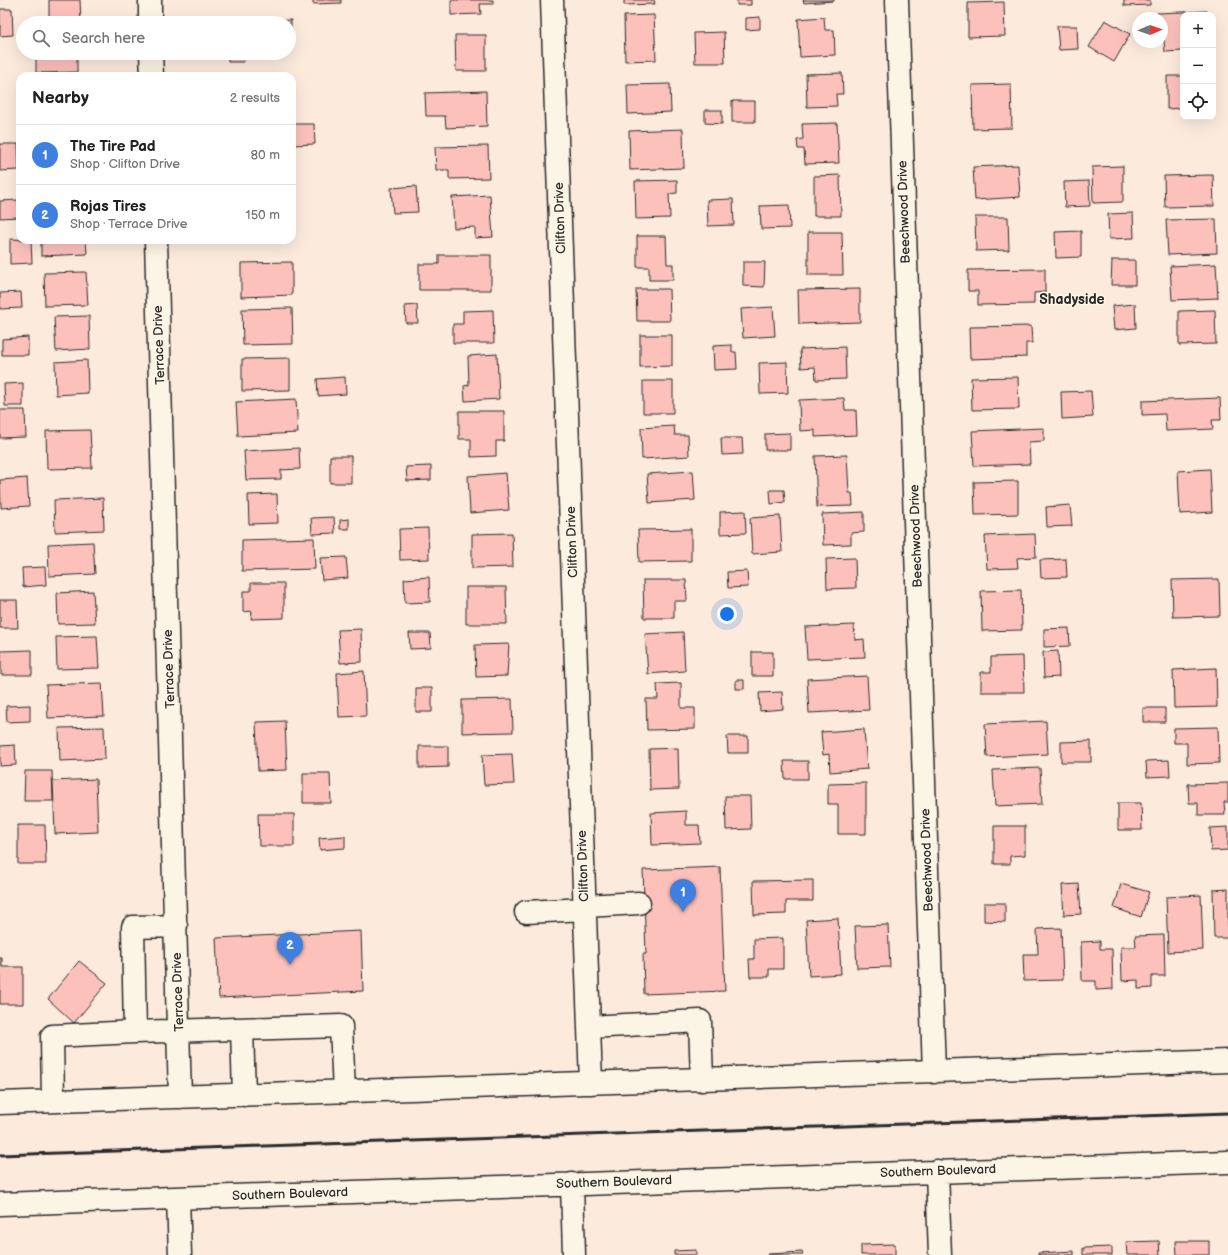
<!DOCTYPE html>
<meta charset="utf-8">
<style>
:root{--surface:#fff;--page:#f2f2f2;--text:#202124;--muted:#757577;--line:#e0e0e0;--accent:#1f6fb2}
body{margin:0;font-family:"Balsamiq Sans",sans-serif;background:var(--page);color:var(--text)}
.controls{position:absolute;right:12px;top:12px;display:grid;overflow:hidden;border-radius:8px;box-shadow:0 4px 16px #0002}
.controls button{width:36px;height:36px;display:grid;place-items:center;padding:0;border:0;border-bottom:1px solid var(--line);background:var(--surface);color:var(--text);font:20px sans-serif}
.compass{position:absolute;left:1132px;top:12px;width:36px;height:36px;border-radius:50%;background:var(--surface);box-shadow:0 4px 16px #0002;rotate:88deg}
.you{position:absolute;left:727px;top:614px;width:14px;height:14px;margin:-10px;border:3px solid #fff;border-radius:50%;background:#1a73e8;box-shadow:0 0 0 6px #1a73e833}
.badge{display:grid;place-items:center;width:26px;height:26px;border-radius:50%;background:var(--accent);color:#fff;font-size:13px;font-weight:700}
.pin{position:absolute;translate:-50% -33px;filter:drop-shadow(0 1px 2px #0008)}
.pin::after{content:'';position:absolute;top:21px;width:14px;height:12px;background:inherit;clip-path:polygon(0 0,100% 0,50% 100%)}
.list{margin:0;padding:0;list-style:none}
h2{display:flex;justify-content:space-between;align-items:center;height:52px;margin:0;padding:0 16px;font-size:17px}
h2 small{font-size:13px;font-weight:400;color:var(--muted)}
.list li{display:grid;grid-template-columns:26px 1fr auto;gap:12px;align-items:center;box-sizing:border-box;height:60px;padding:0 16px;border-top:1px solid var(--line)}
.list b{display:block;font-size:15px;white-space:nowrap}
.list p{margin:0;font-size:13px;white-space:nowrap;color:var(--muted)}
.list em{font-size:13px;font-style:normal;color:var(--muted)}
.icon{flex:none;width:22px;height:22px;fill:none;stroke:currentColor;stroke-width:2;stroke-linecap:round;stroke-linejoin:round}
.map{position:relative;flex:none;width:1228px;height:1255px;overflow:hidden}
.search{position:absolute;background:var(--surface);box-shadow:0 4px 16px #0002;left:16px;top:16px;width:280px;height:44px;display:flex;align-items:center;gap:10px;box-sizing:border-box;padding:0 14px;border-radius:22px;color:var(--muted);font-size:15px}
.panel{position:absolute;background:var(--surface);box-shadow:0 4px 16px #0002;left:16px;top:72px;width:280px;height:172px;border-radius:12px}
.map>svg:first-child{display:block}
</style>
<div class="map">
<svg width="1228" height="1255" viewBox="0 0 1228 1255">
<rect width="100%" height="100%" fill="#fcebdd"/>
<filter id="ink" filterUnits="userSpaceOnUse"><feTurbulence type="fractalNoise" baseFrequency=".025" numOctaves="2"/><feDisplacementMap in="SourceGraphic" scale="8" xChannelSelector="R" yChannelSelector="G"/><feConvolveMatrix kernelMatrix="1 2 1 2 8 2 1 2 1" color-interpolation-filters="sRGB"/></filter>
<g filter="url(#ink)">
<path fill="#fdc1bc" stroke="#2b2b2b" d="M49,0H80L81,23H49Z
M313,0H341V3L313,4Z
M451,0H493V4H480L481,14L451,15Z
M624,0H654L655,4L624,5Z
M737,0H751V5H737Z
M803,0H834V1L804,3Z
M1124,0H1150V5L1124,6Z
M1004,2L1005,36L968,37V3Z
M0,9H12L13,35L0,36Z
M1207,11V15H1183V51L1165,52L1162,18H1157V13Z
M654,15L656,60L625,61L624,16Z
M760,17V29L746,30V18Z
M824,17L825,30H834L835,55L800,57L798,19Z
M291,20V41H289V23H226Z
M1105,20L1130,34L1114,62L1089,47Z
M1057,26H1077L1078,49L1059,50Z
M724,32L725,63H695L694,33Z
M455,35H486V71H456Z
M36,53H77V72L36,73Z
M228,53H277V54L243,55L244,62H228Z
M842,73L843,94H836L837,106L807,107L806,74Z
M1167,76H1183V108L1167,109Z
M670,84L671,112L628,114L627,85Z
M1011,84L1012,128L973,129L972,85Z
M486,91L487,126L446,128L445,116H426L425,93Z
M732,101H755V122H732Z
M705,110H722V124L705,123Z
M837,123L839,163L805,164L804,149H798L797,140L803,139L802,124Z
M292,124H314L315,144L292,145Z
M683,129L684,168L630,170L629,131Z
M0,144H18L19,170L0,171Z
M488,146L489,178L449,179V170H436L435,147Z
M1018,165L1020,197L975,200L973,167Z
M1123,166V202L1093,203L1092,167Z
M840,175L841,216H814V176Z
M1213,175L1214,206L1165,207L1164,176Z
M677,180V193L669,194L670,218L636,219L635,181Z
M1089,181L1090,206L1065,207L1064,182Z
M416,186L418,212L393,213L391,188Z
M490,195L493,237L475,238V227L454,228L452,197Z
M733,199L734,225L708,226L707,200Z
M18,200L19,217L0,218V201Z
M789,205L790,228L761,229L760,206Z
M1133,213L1134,238L1109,239L1108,214Z
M975,217H1008L1009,250L976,251Z
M1216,219L1217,253L1168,255L1166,220Z
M1081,231V257L1056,258L1055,232Z
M808,232H842L843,275H808Z
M637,236H666L667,264H673V280H649V267H637Z
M10,239L31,240L32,263L10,264Z
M41,240H86L87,254L41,256Z
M439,255H491V290H419V264H439Z
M1112,260H1135V285H1111Z
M292,262V295L241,297V263Z
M743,262H765L764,287L743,286Z
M1216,264L1218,298L1172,300L1170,266Z
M1045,269V292L1034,293V304L978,305V291H968V270Z
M86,272L88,305L45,306L44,273Z
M636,289H669L670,321H637Z
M860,289V322L799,324L798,290Z
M21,292L22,308L0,309V293Z
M1135,304L1136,328L1114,330L1112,306Z
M417,305L418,323H406L405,306Z
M773,307L775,336L743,338L741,309Z
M292,308L293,344L243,345L242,309Z
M493,310L494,343H453V324H463V311Z
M1215,310L1216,344L1179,345V311Z
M89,316L90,349L56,351L54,317Z
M1031,326L1032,343H1026V357L970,359L969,327Z
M640,335H672V366L640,367Z
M28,337V355H2V339Z
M732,345V352H736L737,369L714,370L713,346Z
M845,347L846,379L816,380L815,367L801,368L800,349Z
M497,354L499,399L465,401L464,386L469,385L468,356Z
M290,358V390L242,391V359Z
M87,360L88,393L56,395L55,362Z
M787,362L788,393L760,394L759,363Z
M345,377L346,394L318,396L317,379Z
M1018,377L1019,409L972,410L971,378Z
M643,381H673V413H643Z
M23,383V406H5L4,384Z
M1091,391L1093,417L1062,419L1061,392Z
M844,398L845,410H856L857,435L815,437V430L800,431L799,400Z
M1220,398L1221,420H1212L1213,429L1166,431L1165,414L1142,415V401Z
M296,399L298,433L238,436L236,402Z
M0,410H25L26,437L0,438Z
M459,411H504V441H496V456L471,457V439H459Z
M674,426L675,435H688L689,456L642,459L641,428Z
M1044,428V441L1029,442L1030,464L974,466L972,431Z
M90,430L92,468L47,469L46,431Z
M790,433V450H765V434Z
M721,438H742L743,454L722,455Z
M299,448L300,469L281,470V479L246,480L244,451Z
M847,455L849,493H852L853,506L817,507L815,456Z
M330,456H351V483H330Z
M431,466V480L407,481L406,467Z
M1210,469L1212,512L1180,514L1178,471Z
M693,471L695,500L649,503L647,474Z
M506,473L509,510L470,513L468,476Z
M27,478L29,506L1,508L0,480Z
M1018,481V514L975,515L974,482Z
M770,490H784L785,502L771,504Z
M277,494L278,523L249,524L248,495Z
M103,498L104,530L55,532L54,500Z
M1070,505L1072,526L1047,527L1046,507Z
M745,511L746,533L720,534V512Z
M864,512V532L851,533V544L823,545L822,514Z
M780,516L782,552L752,554L750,518Z
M334,517L335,533L312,534L311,518Z
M349,519V529H340V520Z
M428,528L429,559L400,560L399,529Z
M691,529V561L639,562L638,530Z
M512,533L513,567L472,568V534Z
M1035,534L1036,557L1017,558L1018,568L987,569L985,536Z
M314,538L315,569L242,571V540Z
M93,542L95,574L49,576L48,544Z
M346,557L348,578L322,580L320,558Z
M855,558L856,588L827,589L826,559Z
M1066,559L1067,577L1041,578L1040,560Z
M45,567L46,585L23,587L22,568Z
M747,571L748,587L728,588L727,572Z
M429,577L430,602L405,603L404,579Z
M1219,579L1220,616L1173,617L1172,580Z
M643,580H686L687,601H674V618H644Z
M251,583H284V618L251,619L252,611L243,612V591H251Z
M466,587H506L507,624H466Z
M1021,590L1022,630L982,631L981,591Z
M93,591L95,623L58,624L57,593Z
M0,600H17L18,628H0Z
M854,625L855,640L864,639L865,657L807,659L805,627Z
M1069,628L1070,646L1044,647V629Z
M361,629L362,662L340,663L338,630Z
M683,632L685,671L648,674L645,634Z
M409,633H430L431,648L410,649Z
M97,636L99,668L57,669L56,637Z
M509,644L507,676L476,677L475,645Z
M32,650V675H1V651Z
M1058,651L1059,677L1044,678L1043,652Z
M752,652H773V676H752Z
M1023,656L1024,692H981V672H991V657Z
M1216,668L1217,707L1174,708L1173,670Z
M364,671L366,716L339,717L337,673Z
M867,676L869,710L809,713L807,679Z
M736,680H744V689H736Z
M102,683L104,716L48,718L46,685Z
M681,683V708H695V729L647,730L646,699H658L657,684Z
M416,688H432V712H416Z
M782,692L783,709L760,711L759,693Z
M512,699L513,732L462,733V700Z
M30,705V721L7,722L6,706Z
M1143,708H1165V722H1143Z
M285,721L287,770L258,771L256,722Z
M1046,721L1048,754L987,757L985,724Z
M104,727L105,759L60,761L59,728Z
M1218,727L1219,763L1187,764V743H1174V728Z
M864,729L867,769L830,772L829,754L823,755L821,732Z
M727,736H748V753H728Z
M1091,741V762H1061V742Z
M15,745L16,765L0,766V746Z
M419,746H448V767L419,768Z
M678,748L679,789L650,790L649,749Z
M512,754L514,784L484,785L482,755Z
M1169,760L1170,776L1147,777L1146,761Z
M784,761H808V779H785Z
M1040,768L1042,804L995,806L993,770Z
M25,771H52L53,801H24Z
M303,773H330L331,803H303Z
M96,779L98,832L55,834L53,781Z
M866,783V834H838V804H828V784Z
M1228,783V802H1224L1225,815H1198V803H1189L1188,784Z
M725,796H750L751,829L726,830Z
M1118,803H1141L1142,830H1118Z
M686,811V825H699L700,843L652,845L651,813Z
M258,814H294V846H259Z
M18,825H45L46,864H18Z
M994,826H1025V855L1010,856V864H994Z
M1228,827V850L1211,851L1210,828Z
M345,836V848L320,850L319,838Z
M720,867L725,991L644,994L643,954H646L643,870Z
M813,880V901H786V914L754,915L753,881Z
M1079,884L1081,914L1064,915L1062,885Z
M1121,884L1149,892L1141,917L1114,908Z
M1228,889V938H1214L1213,890Z
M1201,895L1203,950L1168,952L1166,897Z
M984,903H1005V922L984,921Z
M838,918L841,974L809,976L806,920Z
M888,925L890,967L857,968L855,926Z
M1061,928L1063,980L1024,981L1023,954H1038L1037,929Z
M361,931L363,991L219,998L216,938Z
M1164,935L1165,976H1152V988L1138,989V980L1122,981L1121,947H1136L1135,936Z
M783,938V969H769V977H750L749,959H754V939Z
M1100,941V949H1112L1113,989L1096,990V981H1082L1081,942Z
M0,958H2V967H23V1004H0Z
M79,961L107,983L74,1023L48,999Z
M1159,1241L1160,1255H1127L1126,1242Z
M1176,1241H1209V1255H1177Z
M895,1244V1255H861V1245Z
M1112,1247V1255H1083V1248Z
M696,1250V1255H674V1251Z
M1074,1251V1255H1038V1253Z
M802,1252L803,1255H768V1254Z"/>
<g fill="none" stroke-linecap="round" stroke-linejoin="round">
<defs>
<path id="minor" d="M150,0V23
M552,0L591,1083
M897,0L934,1072
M151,53L152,76
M156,240L180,1097
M585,906L639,903
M526,912L585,909
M589,1027L700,1021L702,1080
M242,1029L244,1095
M135,1032L341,1026L344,1092
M53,1101L52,1036L135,1032L133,927L176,926
M0,1103L1228,1061
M937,1171L940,1255
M572,1184L574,1255
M178,1198L180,1255
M0,1204L1228,1162"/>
</defs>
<use href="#minor" stroke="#2b2b2b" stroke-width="25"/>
<use href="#minor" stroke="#fcf5e5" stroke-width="22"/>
<path stroke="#2b2b2b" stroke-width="3" d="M0,1155L1228,1113"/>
</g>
</g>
<g text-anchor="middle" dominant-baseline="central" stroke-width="3" stroke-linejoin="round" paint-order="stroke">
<g font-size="13" fill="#2b2b2b" stroke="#fcf5e5">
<text transform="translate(904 212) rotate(-92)">Beechwood Drive</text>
<text transform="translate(560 218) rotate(-92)">Clifton Drive</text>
<text transform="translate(159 345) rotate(-92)">Terrace Drive</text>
<text transform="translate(916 536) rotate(-92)">Beechwood Drive</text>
<text transform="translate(572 542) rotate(-92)">Clifton Drive</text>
<text transform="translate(169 669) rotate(-92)">Terrace Drive</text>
<text transform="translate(927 860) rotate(-92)">Beechwood Drive</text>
<text transform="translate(583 866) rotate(-92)">Clifton Drive</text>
<text transform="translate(178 992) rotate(-92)">Terrace Drive</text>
<text transform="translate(938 1171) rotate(-2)">Southern Boulevard</text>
<text transform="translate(614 1182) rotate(-2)">Southern Boulevard</text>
<text transform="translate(290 1194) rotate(-2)">Southern Boulevard</text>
</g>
<g font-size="14" font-weight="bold" fill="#2b2b2b" stroke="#fcf5e5">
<text x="1072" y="299">Shadyside</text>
</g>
</g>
</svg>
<div class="controls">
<button>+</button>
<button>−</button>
<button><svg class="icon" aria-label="locate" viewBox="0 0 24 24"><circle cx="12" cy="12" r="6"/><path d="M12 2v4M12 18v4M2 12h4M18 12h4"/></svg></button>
</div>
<svg class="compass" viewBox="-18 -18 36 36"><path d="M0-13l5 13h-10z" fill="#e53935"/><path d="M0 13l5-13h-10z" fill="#757577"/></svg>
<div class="you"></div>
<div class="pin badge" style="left:683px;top:912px;background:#3f7fe0">1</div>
<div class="pin badge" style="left:290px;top:965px;background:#3f7fe0">2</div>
<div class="search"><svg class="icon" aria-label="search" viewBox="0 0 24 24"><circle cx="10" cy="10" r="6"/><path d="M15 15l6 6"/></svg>Search here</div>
<section class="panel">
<h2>Nearby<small>2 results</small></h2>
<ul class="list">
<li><span class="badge" style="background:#3f7fe0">1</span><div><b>The Tire Pad</b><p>Shop · Clifton Drive</p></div><em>80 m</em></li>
<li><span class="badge" style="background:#3f7fe0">2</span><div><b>Rojas Tires</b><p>Shop · Terrace Drive</p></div><em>150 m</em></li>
</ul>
</section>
</div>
